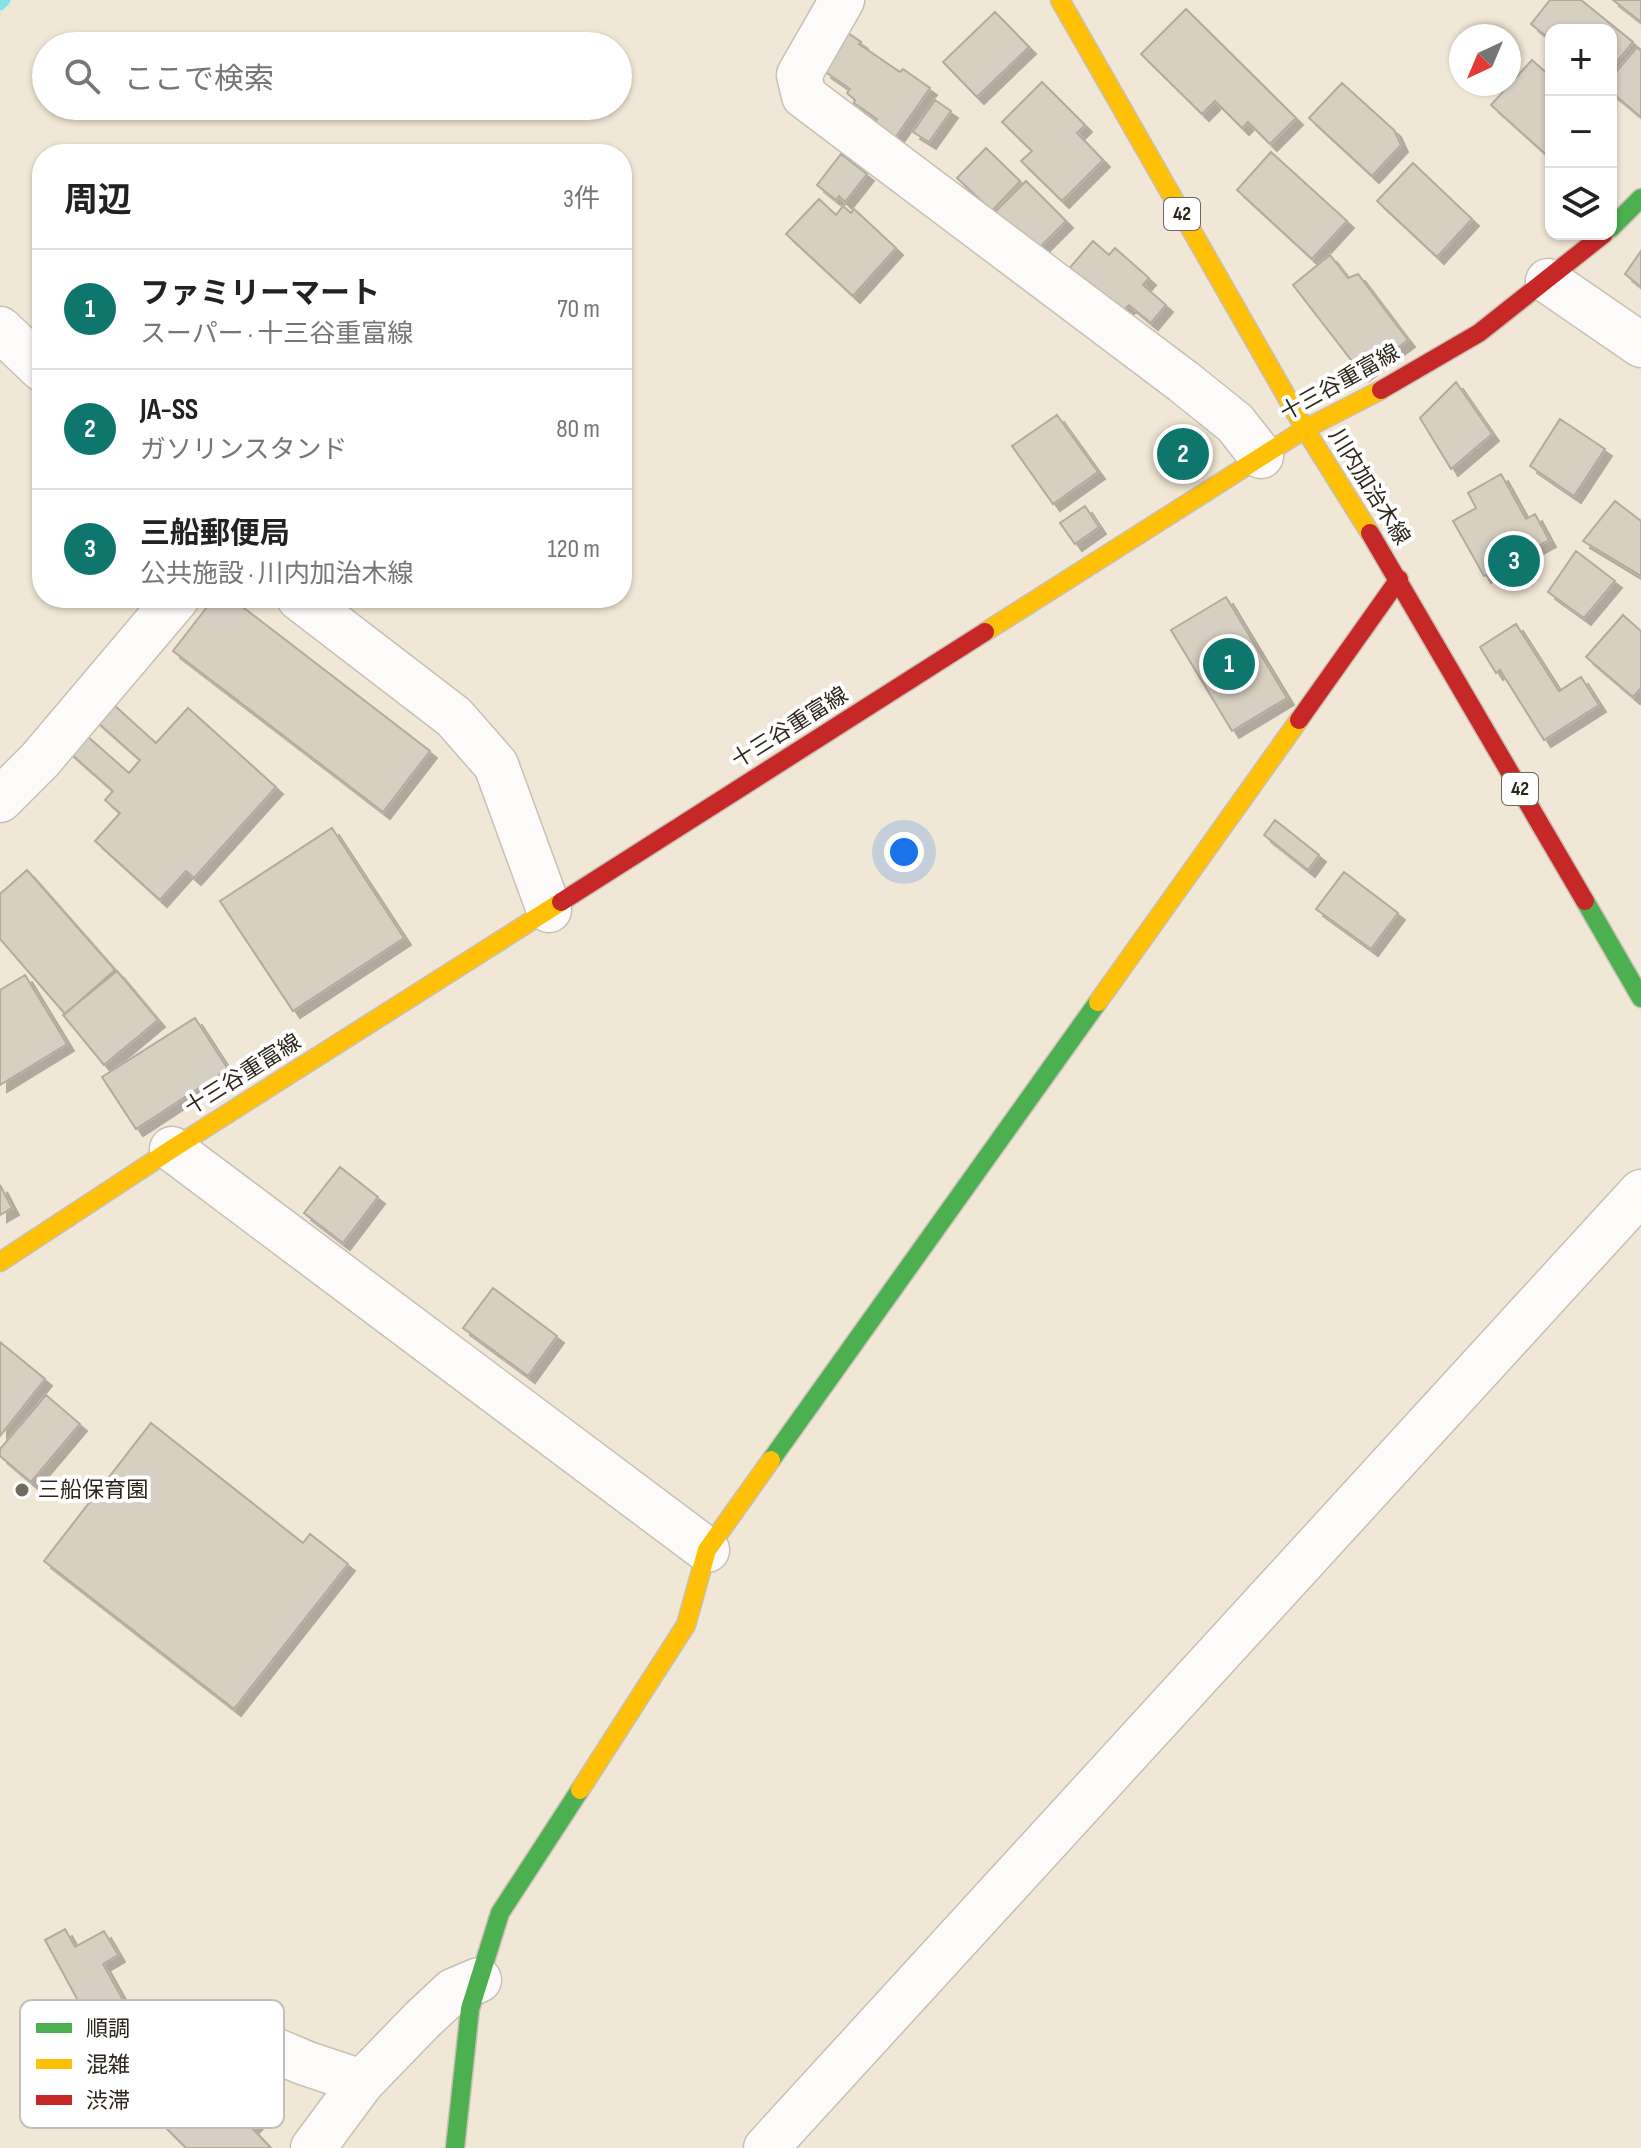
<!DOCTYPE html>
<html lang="ja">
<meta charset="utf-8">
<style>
:root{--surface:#fff;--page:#f2f2f2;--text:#222;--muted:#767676;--line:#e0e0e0;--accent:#0f766e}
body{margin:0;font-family:"Sofia Sans Condensed","Noto Sans JP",sans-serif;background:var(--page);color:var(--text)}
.controls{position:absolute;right:24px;top:24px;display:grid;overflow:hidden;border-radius:16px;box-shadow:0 2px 6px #0004}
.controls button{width:72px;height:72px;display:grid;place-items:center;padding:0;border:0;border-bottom:2px solid var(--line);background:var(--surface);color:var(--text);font:40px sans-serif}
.compass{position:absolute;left:1449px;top:24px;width:72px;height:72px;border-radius:50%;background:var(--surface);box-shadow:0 2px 6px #0004;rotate:224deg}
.you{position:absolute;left:904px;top:852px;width:28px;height:28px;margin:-20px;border:6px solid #fff;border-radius:50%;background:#1a73e8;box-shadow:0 0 0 12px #1a73e833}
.badge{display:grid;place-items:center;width:52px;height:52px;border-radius:50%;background:var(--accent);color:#fff;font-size:26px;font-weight:700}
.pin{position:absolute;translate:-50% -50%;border:4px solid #fff;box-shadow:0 2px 8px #0006}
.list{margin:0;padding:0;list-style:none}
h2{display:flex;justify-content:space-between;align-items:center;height:104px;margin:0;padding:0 32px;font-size:34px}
h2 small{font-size:26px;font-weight:400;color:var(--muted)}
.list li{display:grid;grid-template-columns:52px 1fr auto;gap:24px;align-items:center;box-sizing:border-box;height:120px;padding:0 32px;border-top:2px solid var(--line)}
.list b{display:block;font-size:30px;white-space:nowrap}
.list p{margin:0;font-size:26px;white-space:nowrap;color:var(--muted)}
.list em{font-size:26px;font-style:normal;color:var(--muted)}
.icon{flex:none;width:44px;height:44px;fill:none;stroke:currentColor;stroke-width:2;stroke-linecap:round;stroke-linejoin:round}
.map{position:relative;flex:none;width:1641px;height:2148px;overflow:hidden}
.search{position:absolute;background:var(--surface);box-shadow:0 2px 6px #0004;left:32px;top:32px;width:600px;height:88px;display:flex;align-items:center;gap:20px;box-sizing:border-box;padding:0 28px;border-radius:44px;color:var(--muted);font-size:30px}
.panel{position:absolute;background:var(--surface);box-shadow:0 2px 6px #0004;left:32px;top:144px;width:600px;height:464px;border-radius:32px}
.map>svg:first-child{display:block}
</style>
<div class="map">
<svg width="1641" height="2148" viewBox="0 0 1641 2148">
<defs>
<filter id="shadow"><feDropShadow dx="7" dy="7" stdDeviation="0" flood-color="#0004"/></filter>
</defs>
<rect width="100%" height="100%" fill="#f1e7d6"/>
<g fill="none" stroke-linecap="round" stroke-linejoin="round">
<path stroke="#83e3e8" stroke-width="11" d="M0,5L5,0"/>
</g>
<path fill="#d7cfc1" stroke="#b3ab9e" stroke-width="2" filter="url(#shadow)" d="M1550,0H1581L1633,42L1611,69V30H1551V40L1531,24Z
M1613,0H1641V22Z
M1186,9L1296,118L1270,144L1248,122L1242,128L1215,101L1202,114L1141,54Z
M995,12L1029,47L977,97L943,62Z
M841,28L861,42L859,44L900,72L903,69L930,88L895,138L875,124L877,119L854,103L855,100L847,93L850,89L824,71Z
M1637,47L1641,51V117L1611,92V78Z
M1532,60L1551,77V159L1491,105Z
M1042,82L1085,125L1077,133L1103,160L1062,201L1021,161L1032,151L1002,122Z
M1342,83L1394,130L1401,145L1372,176L1309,118Z
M935,100L951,111L929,142L913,132Z
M986,148L1020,181L992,211L957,178Z
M1271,152L1347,221L1312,259L1237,190Z
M841,154L867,174L845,202L839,196L836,200L817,185Z
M1413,163L1472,219L1437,257L1377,201Z
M1026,181L1066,221L1033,254L993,214Z
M819,199L836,215L843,206L851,213L854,209L896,248L853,296L786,234Z
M1093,241L1109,255L1115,248L1149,278L1143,285L1166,305L1151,323L1129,305L1121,313L1066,272Z
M1641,251V287L1625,274Z
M1330,255L1348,278L1358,274L1408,340L1362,374L1293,285Z
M1456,382L1492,434L1451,469L1420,418Z
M1057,415L1098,472L1053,504L1012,446Z
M1560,419L1605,449L1574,496L1530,466Z
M1501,474L1526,519L1535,514L1549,540L1484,576L1453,521L1476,508L1468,493Z
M1615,501L1641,521V576L1583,541Z
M1085,506L1099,527L1075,544L1060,523Z
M1576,551L1615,581L1584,618L1548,592Z
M1226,597L1287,698L1232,731L1171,630Z
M214,598H231L430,751L383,812L173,651Z
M1623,615L1641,631V688L1633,697L1586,657Z
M1516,624L1559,691L1581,677L1599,705L1544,740L1500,670L1496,673L1480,647Z
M104,696L156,743L188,708L276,787L194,878L186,871L160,900L95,841L120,813L105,800L113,791L62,746L78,728L129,773L140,760L88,714Z
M1275,820L1319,855L1308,870L1264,835Z
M332,828L404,938L293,1011L220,901Z
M27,870L115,970L65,1014L0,939V894Z
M1344,872L1398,913L1371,949L1316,909Z
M117,971L158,1020L104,1065L63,1015Z
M25,975L67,1044L0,1085V990Z
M195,1018L228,1069L136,1129L102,1077Z
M340,1167L378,1197L343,1243L304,1213Z
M0,1185L12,1208L0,1215Z
M493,1288L557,1336L528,1376L463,1328Z
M0,1342L45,1379L0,1436Z
M46,1395L80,1424L31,1482L0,1456V1449Z
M151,1423L303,1543L310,1534L348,1564L234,1709L44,1561Z
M65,1929L75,1947L104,1931L118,1955L103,1964L128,2009L94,2030L45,1940Z
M188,2056L234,2104L244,2095L263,2115L251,2127L271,2148H186L165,2127L176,2117L152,2091Z"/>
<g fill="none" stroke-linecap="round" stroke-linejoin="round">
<defs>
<path id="street" d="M842,0L799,75L804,96L1184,382L1235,423L1261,456
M1548,281L1641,345
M0,329L42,369
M299,598L454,717L496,765L549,910
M0,800L40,760L177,598
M172,1149L707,1550
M218,2026L305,2063L362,2082
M313,2148L362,2082L422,2020L453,1991L479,1980
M766,2148L1641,1192"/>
<path id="fast" d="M1611,228L1641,198
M1585,901L1641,998
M771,1460L1098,1002
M455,2148L470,2009L500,1913L580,1790"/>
<path id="slow" d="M1060,0L1305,429L1370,533
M985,632L1305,429L1381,390
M1098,1002L1299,720
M0,1262L172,1149L561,902
M580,1790L686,1625L707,1550L771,1460"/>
<path id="jam" d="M1381,390L1479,333L1604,234
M1370,533L1585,901
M1299,720L1399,579
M561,902L985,632"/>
</defs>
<use href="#street" stroke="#c8c0b3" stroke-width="47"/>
<use href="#fast" stroke="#c8c0b3" stroke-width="21"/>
<use href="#slow" stroke="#c8c0b3" stroke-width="21"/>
<use href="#jam" stroke="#c8c0b3" stroke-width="21"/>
<use href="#street" stroke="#fdfbf9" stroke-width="44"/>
<use href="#fast" stroke="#4caf50" stroke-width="18"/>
<use href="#slow" stroke="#ffc107" stroke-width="18"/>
<use href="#jam" stroke="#c62828" stroke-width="18"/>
</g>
<circle fill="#726a5c" stroke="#fff" stroke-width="3" cx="22" cy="1490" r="8"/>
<g text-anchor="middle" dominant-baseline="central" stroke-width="8" stroke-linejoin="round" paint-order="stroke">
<g fill="#fff" stroke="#6c675f" stroke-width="2">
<rect x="1164" y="198" width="36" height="32" rx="6"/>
<rect x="1502" y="773" width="36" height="32" rx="6"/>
</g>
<g font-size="20" font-weight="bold" fill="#2d261a">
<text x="1182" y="214">42</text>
<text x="1520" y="789">42</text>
</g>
<g font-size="22" fill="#2d261a" stroke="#fff">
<text transform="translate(1340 383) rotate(-29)">十三谷重富線</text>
<text transform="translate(1369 487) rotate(58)">川内加治木線</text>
<text transform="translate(790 728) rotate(-32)">十三谷重富線</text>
<text transform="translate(243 1075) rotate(-32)">十三谷重富線</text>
</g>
<g font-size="22" fill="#2d261a" stroke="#fff" text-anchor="start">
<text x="38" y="1490">三船保育園</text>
</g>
</g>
<rect x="20" y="2000" width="264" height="128" rx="12" fill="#fff" stroke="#c0beba" stroke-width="2"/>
<rect x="36" y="2023" width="36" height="10" fill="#4caf50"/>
<rect x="36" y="2059" width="36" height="10" fill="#ffc107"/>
<rect x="36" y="2095" width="36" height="10" fill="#c62828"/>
<g font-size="22" fill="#2d261a">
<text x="86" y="2036">順調</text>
<text x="86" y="2072">混雑</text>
<text x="86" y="2108">渋滞</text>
</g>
</svg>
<div class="controls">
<button>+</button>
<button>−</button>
<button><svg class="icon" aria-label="layers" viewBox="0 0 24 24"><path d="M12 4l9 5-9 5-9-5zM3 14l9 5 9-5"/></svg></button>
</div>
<svg class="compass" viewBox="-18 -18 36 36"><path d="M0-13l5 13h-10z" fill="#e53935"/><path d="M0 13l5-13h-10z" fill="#767676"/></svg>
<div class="you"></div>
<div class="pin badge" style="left:1229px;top:664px">1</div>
<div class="pin badge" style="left:1183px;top:454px">2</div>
<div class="pin badge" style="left:1514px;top:561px">3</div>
<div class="search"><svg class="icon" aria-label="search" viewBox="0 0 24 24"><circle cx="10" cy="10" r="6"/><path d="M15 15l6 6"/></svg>ここで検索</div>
<section class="panel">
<h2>周辺<small>3件</small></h2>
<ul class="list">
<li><span class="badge">1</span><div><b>ファミリーマート</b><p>スーパー · 十三谷重富線</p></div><em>70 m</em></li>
<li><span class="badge">2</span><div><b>JA-SS</b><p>ガソリンスタンド</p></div><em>80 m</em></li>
<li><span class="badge">3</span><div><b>三船郵便局</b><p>公共施設 · 川内加治木線</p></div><em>120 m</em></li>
</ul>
</section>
</div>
